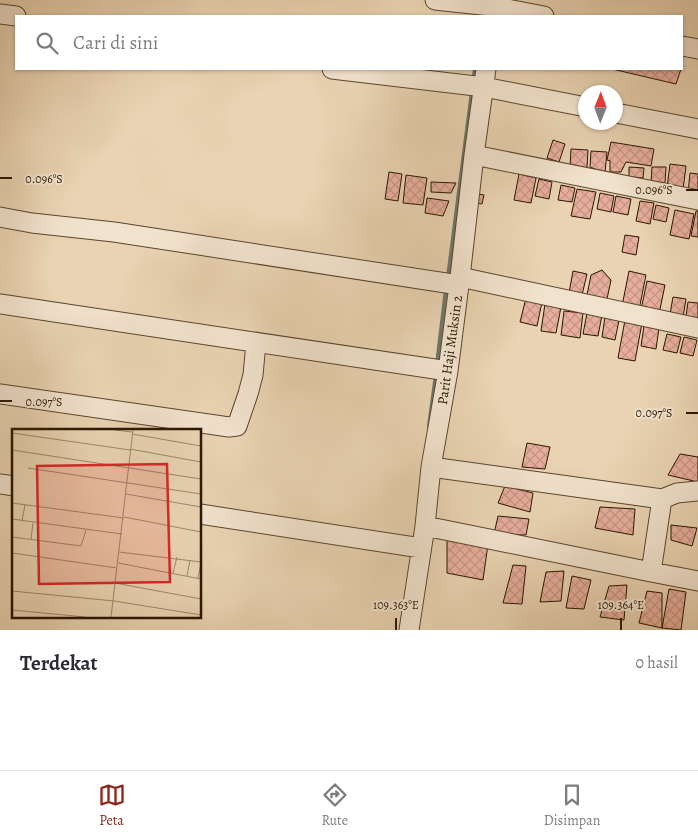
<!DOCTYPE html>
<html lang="id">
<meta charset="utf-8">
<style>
:root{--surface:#fff;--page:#f7f7f7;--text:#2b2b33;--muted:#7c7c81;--line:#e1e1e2;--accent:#8f2418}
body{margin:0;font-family:Alegreya,serif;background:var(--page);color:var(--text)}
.compass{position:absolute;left:578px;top:85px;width:45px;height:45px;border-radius:50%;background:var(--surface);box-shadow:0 1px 4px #0004;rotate:1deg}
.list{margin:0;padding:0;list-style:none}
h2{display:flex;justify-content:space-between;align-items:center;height:65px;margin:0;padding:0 20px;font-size:21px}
h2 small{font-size:16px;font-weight:400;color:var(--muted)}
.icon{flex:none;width:28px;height:28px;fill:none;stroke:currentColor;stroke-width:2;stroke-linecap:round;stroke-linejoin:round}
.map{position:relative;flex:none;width:698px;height:630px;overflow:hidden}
.search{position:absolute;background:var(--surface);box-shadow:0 1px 4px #0004;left:15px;right:15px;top:15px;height:55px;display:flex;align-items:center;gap:12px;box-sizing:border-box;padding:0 18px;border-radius:0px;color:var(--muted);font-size:19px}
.sheet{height:140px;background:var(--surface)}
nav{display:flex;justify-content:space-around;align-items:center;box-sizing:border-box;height:70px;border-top:1px solid var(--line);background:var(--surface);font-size:14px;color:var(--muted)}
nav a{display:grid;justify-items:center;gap:2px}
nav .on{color:var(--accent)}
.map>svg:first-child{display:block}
</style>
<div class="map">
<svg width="698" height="630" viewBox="0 0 698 630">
<defs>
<pattern id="building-cross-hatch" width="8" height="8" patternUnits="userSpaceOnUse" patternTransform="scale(1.25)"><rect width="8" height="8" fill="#e7ae9c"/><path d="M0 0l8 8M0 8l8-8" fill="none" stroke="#c69585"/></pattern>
</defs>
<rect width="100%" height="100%" fill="#e9d3b2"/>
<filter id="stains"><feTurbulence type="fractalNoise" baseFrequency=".004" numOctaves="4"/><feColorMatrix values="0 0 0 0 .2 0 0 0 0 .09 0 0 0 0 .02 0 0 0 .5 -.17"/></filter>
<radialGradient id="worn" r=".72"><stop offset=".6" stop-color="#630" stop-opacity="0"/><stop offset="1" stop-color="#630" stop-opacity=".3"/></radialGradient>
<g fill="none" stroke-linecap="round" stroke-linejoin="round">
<path stroke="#6d776b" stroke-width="4" d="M473,81L475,69
M448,277L472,91
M437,364L446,289
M429,426L436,374"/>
</g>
<path fill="url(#building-cross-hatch)" stroke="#2b1700" d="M612,69H681L676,84Z
M553,140L565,144L559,162L547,158Z
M611,142L654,149L651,166L626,162L621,172H610V161L607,160Z
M571,149L588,150L587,168L570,167Z
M591,151L607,152L605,173L590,167Z
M670,164L686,166L683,190L667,188Z
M629,167L644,168L643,178L629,177Z
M652,167H666L665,183H651Z
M389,172L402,174L398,201L385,199Z
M690,173L698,174V194L688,193Z
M519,174L536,178L531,203L514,200Z
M406,175L427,178L423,205L403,203Z
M539,179L552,182L549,199L535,196Z
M431,182L456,183L451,193L431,192Z
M561,185L575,188L572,202L558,200Z
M577,189L596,192L590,219L571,216Z
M471,193L484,195L482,204L470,202Z
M600,193L614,196L611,212L597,209Z
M616,196L631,199L628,215L613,212Z
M427,198L449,201L443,216L425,213Z
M640,201L654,203L650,224L636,221Z
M656,205L669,208L666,222L653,219Z
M675,210L694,214L689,239L670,235Z
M696,211H698V237L691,236Z
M625,235L639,237L636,255L622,252Z
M602,270L611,280L607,299L587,295L591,275Z
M573,271L587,274L582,295L569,293Z
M629,271L646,275L639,310L622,306Z
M647,281L665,285L659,314L641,310Z
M673,297L686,299L683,317L670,314Z
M526,298L542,302L537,326L520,322Z
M688,302L698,303V318L686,316Z
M545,304L561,307L556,333L541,331Z
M564,311L583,313L580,338L561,335Z
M587,313L602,315L598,336L583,334Z
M605,317L619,320L615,340L602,337Z
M625,320L642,323L635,361L618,358Z
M644,326L659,328L656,349L641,346Z
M667,334L681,337L677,353L663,350Z
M684,337L697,340L693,356L680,353Z
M527,443L550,447L545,469L522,467Z
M680,454L698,457V482L668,475Z
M505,486L533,493L530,512L498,503Z
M600,507L635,509L633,535L595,528Z
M498,516L529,519L526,535L494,534Z
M671,525L697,528L692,546L671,540Z
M447,538L488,544L483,580L447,573Z
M513,565L526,566L522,604L503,603Z
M564,571L561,601L540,602L546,572Z
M572,576L591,580L584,609L566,608Z
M627,585L624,620L600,617L609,586Z
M669,589L686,592L681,630L662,628Z
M647,591L662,593V628L639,623Z"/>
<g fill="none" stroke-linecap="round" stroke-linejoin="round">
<defs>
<path id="minor" d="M435,0L491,6L544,16
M0,14L16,16
M682,46L698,49
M332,69L484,87L586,107
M616,113L698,129
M474,155L698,200
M0,217L32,223L114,232L459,285
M460,277L698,328
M0,304L448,371
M0,394L229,427L237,426L248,394L253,375L256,343
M431,467L662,499L677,493L698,491
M0,484L14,486
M200,514L421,548
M425,526L651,572L698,581
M651,572L662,499
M409,630L425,526L431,467L448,371L460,277L474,155L486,69"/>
</defs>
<use href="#minor" stroke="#5a462c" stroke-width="21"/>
<use href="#minor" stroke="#f1e2cd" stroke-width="19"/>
</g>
<path fill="none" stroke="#2b1700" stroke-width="2" d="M0,178H12M686,190H698M0,401H12M686,413H698M396,630V618M621,630V618"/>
<g text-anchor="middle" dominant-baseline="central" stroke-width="4" stroke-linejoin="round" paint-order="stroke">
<g font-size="14" fill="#2b1700" stroke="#f1e2cd">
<text transform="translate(450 350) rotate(-82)">Parit Haji Muksin 2</text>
</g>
</g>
<g transform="translate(12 429)">
<rect width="189" height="189" fill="#e9d3b2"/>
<path fill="none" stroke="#9d886b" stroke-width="1" d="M103,1L120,3M0,4L118,21M120,5L189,17M118,20L189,33M0,21L189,50M16,39L189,65M114,65L189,78M0,74L112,89M112,88L189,103M0,90L110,105M10,92L13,76M0,108L69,117L74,101M19,110L21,94M107,123L189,133M0,124L105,139M106,134L189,150M161,144L165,128M175,147L178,131M186,149L189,134M103,154L189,170M0,162L102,172L189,186M0,181L73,188M99,188L121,1"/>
<path fill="#d62828" fill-opacity="0.15" stroke="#d62828" stroke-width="2.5" d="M155,35L158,153L27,155L25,37Z"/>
<rect width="189" height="189" fill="none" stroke="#2b1700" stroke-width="2.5"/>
</g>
<g font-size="12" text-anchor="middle" fill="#2b1700" stroke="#f1e2cd" stroke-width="4" stroke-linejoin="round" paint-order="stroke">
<text x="44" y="183">0.096°S</text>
<text x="654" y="194">0.096°S</text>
<text x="44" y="406">0.097°S</text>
<text x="654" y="417">0.097°S</text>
<text x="396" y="609">109.363°E</text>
<text x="621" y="609">109.364°E</text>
</g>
<rect width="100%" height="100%" filter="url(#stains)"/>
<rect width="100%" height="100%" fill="url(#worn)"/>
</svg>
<svg class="compass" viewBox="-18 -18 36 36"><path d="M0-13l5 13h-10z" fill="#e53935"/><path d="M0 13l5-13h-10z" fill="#7c7c81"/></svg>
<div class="search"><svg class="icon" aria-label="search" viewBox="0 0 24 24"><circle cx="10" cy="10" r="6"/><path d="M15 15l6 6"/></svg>Cari di sini</div>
</div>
<section class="sheet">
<h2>Terdekat<small>0 hasil</small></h2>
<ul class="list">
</ul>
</section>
<nav>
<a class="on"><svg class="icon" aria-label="map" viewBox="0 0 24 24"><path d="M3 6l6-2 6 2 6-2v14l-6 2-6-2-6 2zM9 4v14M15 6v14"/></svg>Peta</a>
<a><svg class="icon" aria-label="directions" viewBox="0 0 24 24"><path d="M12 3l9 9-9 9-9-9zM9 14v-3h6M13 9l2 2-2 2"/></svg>Rute</a>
<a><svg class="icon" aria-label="saved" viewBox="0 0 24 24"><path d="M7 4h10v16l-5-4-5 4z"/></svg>Disimpan</a>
</nav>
